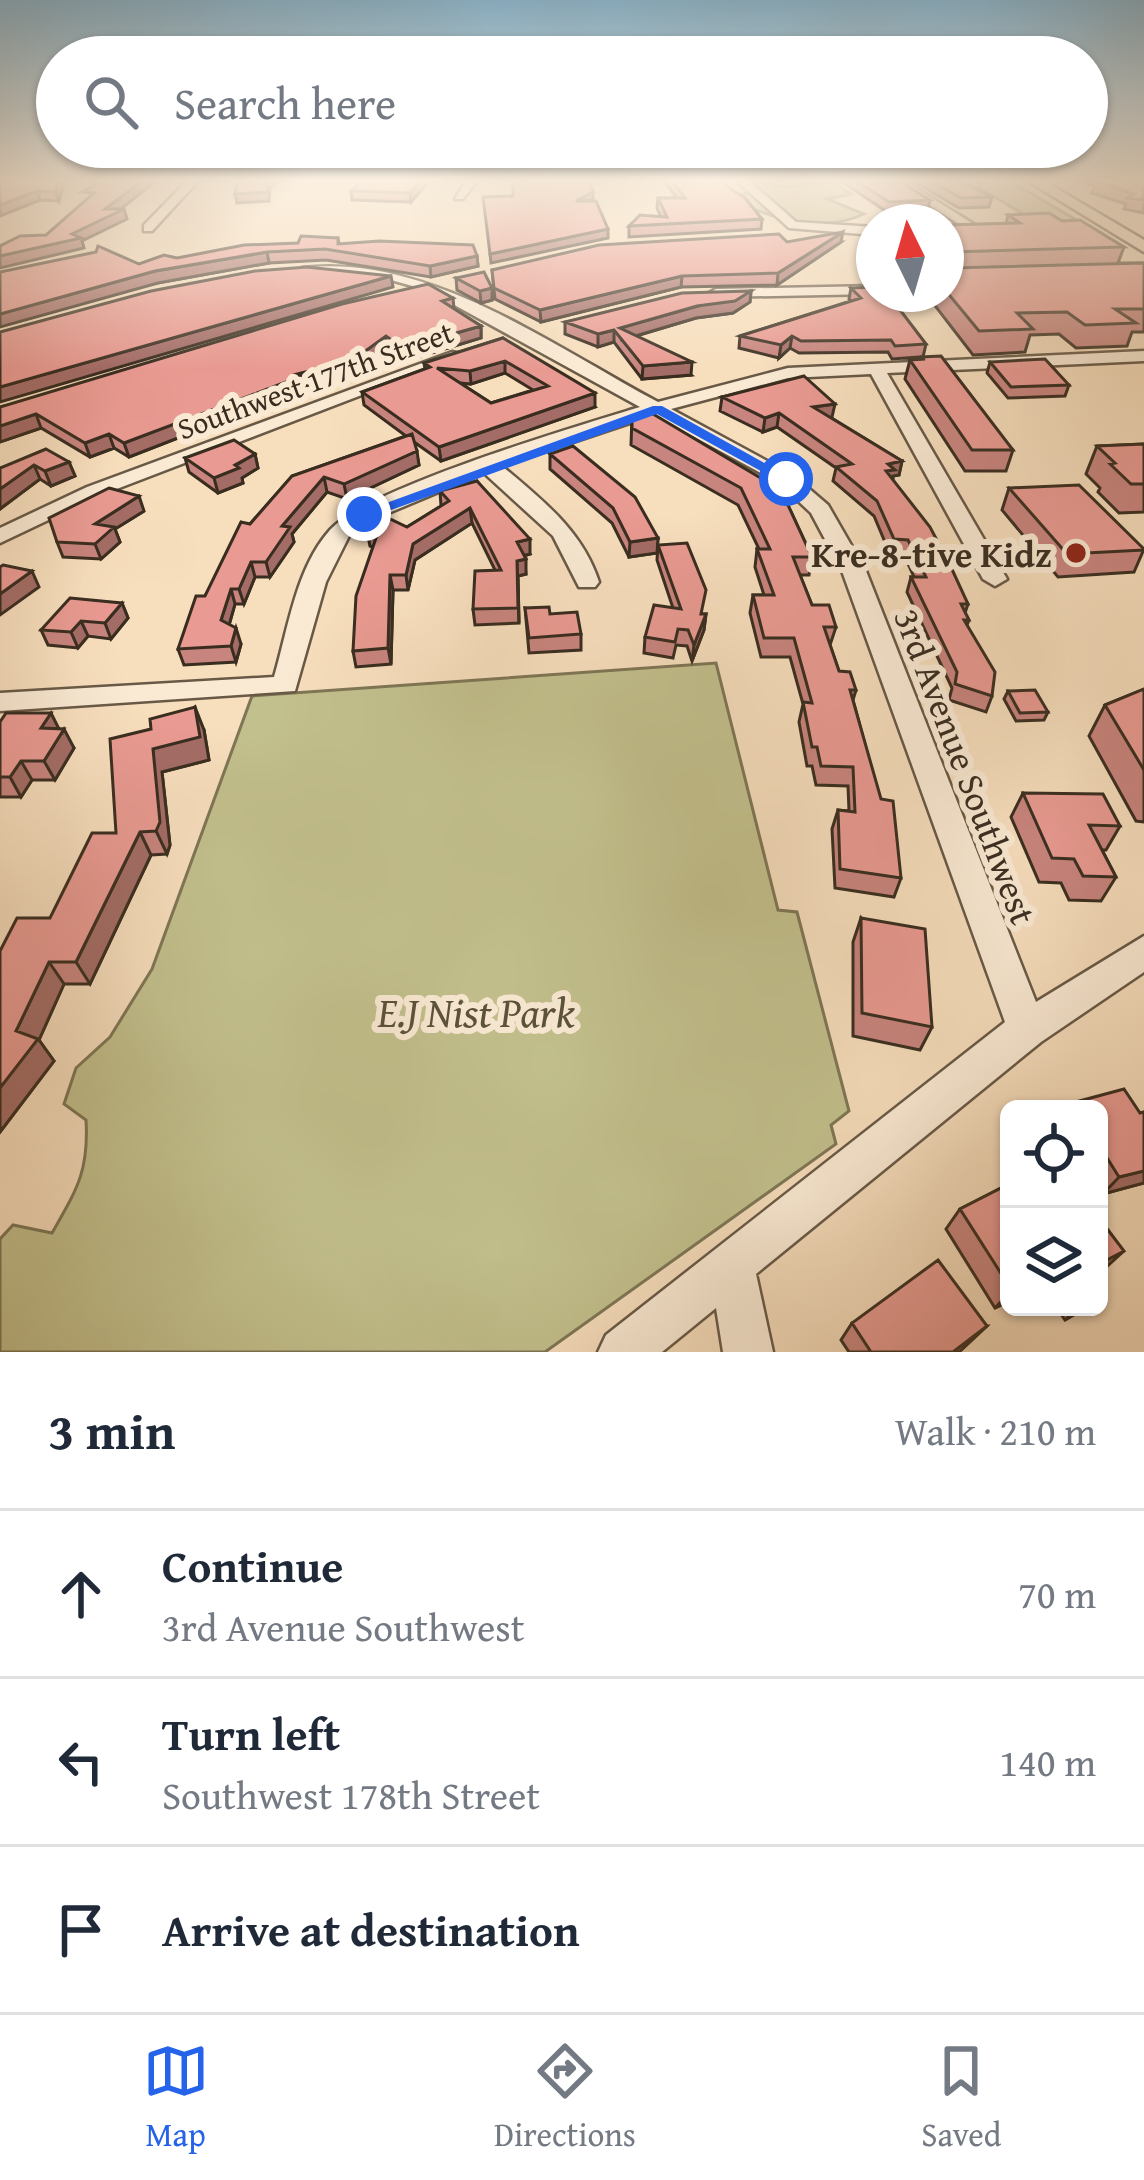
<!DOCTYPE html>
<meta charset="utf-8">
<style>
:root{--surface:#fff;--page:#f2f2f3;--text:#1f2937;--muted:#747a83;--line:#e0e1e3;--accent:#2563eb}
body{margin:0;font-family:"Gentium Book Plus",serif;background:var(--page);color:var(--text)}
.controls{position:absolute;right:36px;bottom:36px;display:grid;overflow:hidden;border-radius:18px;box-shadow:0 3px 9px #0004}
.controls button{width:108px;height:108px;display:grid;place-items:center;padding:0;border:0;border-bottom:3px solid var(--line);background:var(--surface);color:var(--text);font:60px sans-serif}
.compass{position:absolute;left:856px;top:204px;width:108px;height:108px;border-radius:50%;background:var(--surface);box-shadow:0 3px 9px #0004;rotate:355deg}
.stop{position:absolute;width:36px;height:36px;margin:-27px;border:9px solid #2563eb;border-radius:50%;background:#fff}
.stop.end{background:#2563eb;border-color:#fff;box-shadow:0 3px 12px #0008}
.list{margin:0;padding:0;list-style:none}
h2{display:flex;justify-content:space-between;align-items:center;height:156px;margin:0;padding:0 48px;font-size:51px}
h2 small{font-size:39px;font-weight:400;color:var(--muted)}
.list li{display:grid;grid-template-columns:78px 1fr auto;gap:36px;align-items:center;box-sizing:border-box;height:168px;padding:0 48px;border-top:3px solid var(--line)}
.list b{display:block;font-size:45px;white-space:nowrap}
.list p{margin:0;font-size:39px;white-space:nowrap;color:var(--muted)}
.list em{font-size:39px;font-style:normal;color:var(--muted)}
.icon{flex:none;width:66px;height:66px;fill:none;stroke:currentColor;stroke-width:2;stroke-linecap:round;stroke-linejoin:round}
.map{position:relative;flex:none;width:1144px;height:1352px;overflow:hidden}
.search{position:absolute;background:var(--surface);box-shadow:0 3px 9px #0004;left:36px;right:36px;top:36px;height:132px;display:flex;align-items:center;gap:30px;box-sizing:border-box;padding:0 42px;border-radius:66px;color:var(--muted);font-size:45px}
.sheet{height:660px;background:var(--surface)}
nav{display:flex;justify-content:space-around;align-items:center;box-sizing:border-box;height:168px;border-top:3px solid var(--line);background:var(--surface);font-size:33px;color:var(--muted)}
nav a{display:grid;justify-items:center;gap:6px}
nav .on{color:var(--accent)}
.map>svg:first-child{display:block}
</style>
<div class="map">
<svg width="1144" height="1352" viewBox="0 0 1144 1352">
<rect width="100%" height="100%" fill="#f7debd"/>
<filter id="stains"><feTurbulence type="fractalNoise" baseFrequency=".00167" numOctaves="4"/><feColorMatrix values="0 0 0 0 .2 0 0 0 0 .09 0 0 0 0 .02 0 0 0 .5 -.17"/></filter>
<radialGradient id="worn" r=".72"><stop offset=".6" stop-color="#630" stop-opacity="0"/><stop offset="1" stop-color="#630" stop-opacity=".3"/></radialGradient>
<path fill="#c2c08d" stroke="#7e7656" stroke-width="3" d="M752,181L785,187L832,182L851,194L827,199L864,214C825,232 780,222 743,204V194L760,191Z
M981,181H1010L1078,221L1036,222L975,185Z
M716,663L778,910L797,912L849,1111L831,1125L836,1144L545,1352H0V1239L13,1225L52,1233C77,1189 89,1171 86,1120L64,1104L76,1068L110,1037L152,969L252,696Z"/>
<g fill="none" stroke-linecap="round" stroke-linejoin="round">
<defs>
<path id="minor" d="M187,181H198L152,231H144V225Z
M466,181H477L463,199H455Z
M737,181H749L796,222L874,227V235L789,228Z
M891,181H904L980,228L970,231Z
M302,268C427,253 551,345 658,402L788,368L1144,351V361L887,373L1007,579L995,586L983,579L871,374L788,378L671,409L793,475L828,505L866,571L1036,1002L1144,936V972L1041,1042L756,1274L773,1352H723L716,1308L662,1352H598L606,1335L1005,1022L842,571L811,513L779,483L654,415L502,466C542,500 582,530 599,582L595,587H579L553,536L484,473L374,519L349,536L326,582L295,691L0,711V693L274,677C288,629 296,568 330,530C368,488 578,426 640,407L427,290L380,277L307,275Z
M874,286V294L716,297L709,293L716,289Z
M452,352L466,355L101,495L0,543V528L87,487Z"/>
<path id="major" d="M1028,181H1044L1144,240V252Z"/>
</defs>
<use href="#minor" stroke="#685947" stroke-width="5"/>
<use href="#major" stroke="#392d20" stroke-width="5"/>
<use href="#minor" fill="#faead4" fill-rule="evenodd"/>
<use href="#major" fill="#f7debd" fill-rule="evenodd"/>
</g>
<path fill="#c8847e" stroke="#392d20" stroke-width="3" fill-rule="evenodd" d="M0,181H61L63,186L59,201L40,200L0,216Z
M362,181H429L411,202L352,200L351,191Z
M664,181H719L762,219L761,229L629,237V226L661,217L657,208L658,198H677Z
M841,181H899L930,200L928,210L887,212Z
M913,181H960L992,197L989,207L959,208Z
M1077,181H1144V213L1124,209L1126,204L1092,193L1095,186Z
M1008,215L1062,221L1124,247L1118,263H1144V332H1132L1127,346L1076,348L1059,334L1030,335L1025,352L973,355L926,294H946V225L1006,224Z
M338,238L339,244L477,256L478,266L431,277L326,260L269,263L158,283L139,264Z
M787,242H841L777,285L681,287L541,322L495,299L492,270Z
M456,278L492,288V300L481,303L457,290Z
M851,288L926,344L923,357L1013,450L1006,471H965L905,379L910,360L919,359L920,357L892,359L888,352L799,353L790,348L779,358L739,348L740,336L851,301L849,299Z
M751,291L750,302L733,313L696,318L636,336L691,375L642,379L614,342L598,347L565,334V322Z
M453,298L454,309L481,326V338L405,361L387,349L355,373L304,386V389L129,457L114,448L90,457L41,428L0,442V407Z
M503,338L595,407L441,461L414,442L419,465L347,499L327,492L292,534L294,542L270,577H255L244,604H235L229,625L241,644L236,662L184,665L178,649L205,596L250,524L292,476L406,436L364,405L362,392L425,369L424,363ZM505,373L533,390L491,403L460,383L471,384Z
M990,362L1069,385L1065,396L1008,398L987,373Z
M722,397L832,417H830L902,461L899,475L893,476V480L968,604L965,613L969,620L967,625L992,696L986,712L949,700L952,688L907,592L911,577H914L904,555L890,554L874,516L833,481L836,468L777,427L763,432L720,411Z
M632,417L781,490L812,557L809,575H800L812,605L836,627L830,645L839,671L856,690L853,700L901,878L894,897L835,888L832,829L838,810L849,811L848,786L816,785L812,766H807L799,722L803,704L790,657H761L750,613L753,595H764L755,567L757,549H759L738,505L631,445Z
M1144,444V512L1119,513L1098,492L1100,488L1086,474L1097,446Z
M255,454L258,468L242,478L243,483L218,493L189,472L185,458Z
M550,454L658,538L657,553L629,557L612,523L550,469Z
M69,462L75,476L51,486L40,479L0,509V468Z
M477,481L530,554L524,556L526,574L518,576L519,623L475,625L473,609L495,570L472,523L415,560L408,590H393L391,664L356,667L353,651L373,547L370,546L367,531L407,527L441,506L440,491Z
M1009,488L1144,549L1134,572L1058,577L1002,510Z
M144,511L115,529L120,542L101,559L63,557L57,542Z
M658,545L702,614H706L704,630L692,661L687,646L676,645L673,658L644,653L645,637L673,608L657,560Z
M122,603L128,618L111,639L88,636L78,648L48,645L41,630Z
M525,608L550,614L581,634V650L529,653Z
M1144,689V822L1136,821L1089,736L1105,705Z
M1008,691L1048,712L1044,720L1016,721L1004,699Z
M0,722L59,729L74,748L55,780H32L21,797H0Z
M151,729L204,730L209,760L162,772L170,845L167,854L151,855L90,984H64L39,1040L54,1061L0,1132V951L50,918L116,833Z
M1023,793L1120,826L1106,850H1102L1116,877L1101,901L1069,900L1061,883L1039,882L1011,817Z
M861,918L932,1027L920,1050L853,1036V942Z
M1072,1103L1140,1113L1144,1112V1183L1103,1194L1099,1187V1109H1067Z
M1009,1184V1301L995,1308L946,1229L960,1209Z
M1056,1307H1087L1065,1320Z
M852,1323L987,1326L959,1352H849L841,1340Z"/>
<path fill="#a36c66" stroke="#392d20" stroke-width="3" d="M58,181H61L63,186L59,201L55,192Z
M142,181H156L117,212L124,209L127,219L82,241L84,248L0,268V256L72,234Z
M268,181H279L270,188L269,201L237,203L235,194Z
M420,181H429L411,202L410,193Z
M37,191L40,200L0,216V205Z
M593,192V200L576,201Z
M608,229V238L491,263L490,254Z
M843,232L841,242L777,285L778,273Z
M267,252L269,263L158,283L0,327V314L155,271Z
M477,256L478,266L431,277L430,266Z
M391,276L393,287L0,402V387Z
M682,276L681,287L541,322L540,310Z
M492,288V300L481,303L480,291Z
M751,291L750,302L733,313L696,318L622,340L620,328Z
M481,326V338L405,361L403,348Z
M614,330V342L598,347V334Z
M386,336L387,349L355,373L304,386V389L129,457L124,443Z
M792,336L790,348L779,358L781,345Z
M505,361V373L471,384L470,371Z
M692,362L691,375L642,379L643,366Z
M595,393V407L441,461L439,447Z
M835,404L832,417L810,420L813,407Z
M779,413L777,427L763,432L765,418Z
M36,414L41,428L0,442V426Z
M109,434L114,448L90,457L85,443Z
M417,451L419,465L347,499L344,484Z
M255,454L258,468L242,478L243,483L218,493L214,478Z
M902,461L899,475L893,476L892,484L882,486L888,464Z
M69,462L75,476L51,486L45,471Z
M34,465L40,479L0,509V489Z
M324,477L327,492L292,534L294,542L270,577L266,562L282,526Z
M139,496L144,511L115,529L120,542L101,559L95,544V524Z
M470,508L472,523L415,560L408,590L406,575L413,544Z
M658,538L657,553L629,557L630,542Z
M530,539V554L517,557V542Z
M526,559V574L518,576L519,623L517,561Z
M251,562L255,577L244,604L239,589Z
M32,571L39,587L0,615V594Z
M390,575L393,590L391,664L388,648Z
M231,589L235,604L226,636L221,620Z
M122,603L128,618L111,639L105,623Z
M706,614L704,630L692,661L694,645Z
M81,621L88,636L78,648L71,632Z
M236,628L241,644L236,662L231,646Z
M195,707L204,730L209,760L162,772L170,845L167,854L156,831L153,749Z
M51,713L61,733L41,728Z
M64,729L74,748L55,780L44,761Z
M21,761L32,780L21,797L10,777Z
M140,832L151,855L90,984L76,962Z
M49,962L64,984L39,1040L54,1061L0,1132V1088L16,1031Z
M1144,1171V1183L1103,1194L1119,1177Z
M1124,1251L1103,1270L1099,1272V1264Z
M1009,1293V1301L995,1308Z
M1079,1307H1087L1065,1320Z
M987,1326L959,1352H953Z"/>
<path fill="#e99a92" stroke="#392d20" stroke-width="3" fill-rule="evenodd" d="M0,181H58L55,192L37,191L0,205Z
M103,181H142L105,209H124L72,234L81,238L0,256V246L20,236L46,235L94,193L82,192Z
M237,181H268L267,192L235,194Z
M362,181H420L410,193L351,191Z
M513,181H589L593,192L576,201H596L608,229L490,254L483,197L513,196Z
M672,181H719L745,198L762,219L629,226L640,215L667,217L658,198H685Z
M856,181H899L930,200L889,202Z
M931,181H960L992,197L961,198Z
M1096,181H1144V200L1128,198L1134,194Z
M1049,213L1062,221L1080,220L1124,247L951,252L947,264L952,268L1144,263V309H1115L1136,323L1085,325L1067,312L1017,313L1033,329L979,331L946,291V225L1020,223L1008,215Z
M843,232L778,273L682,276L540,310L494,288L492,270L599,245L779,234L787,242Z
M301,236L338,238V244L379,241L473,245L477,256L430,266L325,249L267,252L155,271L0,314V272L96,252L98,246L139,264L164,255L177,258L244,245L298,243Z
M307,267L391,276L0,387V332L151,291L255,271Z
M484,272L492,288L480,291L456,278Z
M428,284L453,298L442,301L481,326L403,348L386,336L353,360L297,374L302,376L124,443L109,434L85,443L36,414L0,426V407L342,304Z
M874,287V294H888L926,344L895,346L891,340L801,341L792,336L781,345L740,336L861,298L851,288Z
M751,291L735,301L697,306L620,328L692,362L643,366L614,330L598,334L565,322L682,293Z
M503,338L595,393L439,447L362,392L430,367L424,363ZM505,361L548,386L491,403L437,368L470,371Z
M941,356L1013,450H972L910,360L925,359L920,357Z
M1045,359L1069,385L1011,387L990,362Z
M804,376L835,404L813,407L902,461L888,464L895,470L886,471L930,527L950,565L968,604H961L969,620H964L995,672L992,696L955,684L957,672L911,577H926L908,540L894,539L877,501L836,467L852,464L779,413L765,418L722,397Z
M648,411L781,490L812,557H793L812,605H829L836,627H824L839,671L850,672L856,690H850L881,799L893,801L901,878L840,869L838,810L855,812L853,767L821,766L817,747H812L803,702L812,703L794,638H764L753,595H774L757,549H770L741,488L632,428V417Z
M412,434L417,451L344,484L324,477L282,526L290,527L266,562H251L239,589H231L221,620L236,628L231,646L178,649L196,596H205L241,522L250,524L292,476Z
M234,440L255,454L235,465L239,468L214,478L185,458Z
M1144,444V484H1131L1110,464L1115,463L1097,446Z
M573,446L635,497L658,538L630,542L613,508L550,454Z
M46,449L69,462L45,471L34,465L0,489V468Z
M477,481L530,539L517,542L526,559L517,561L518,608L473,609L475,571L501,570L470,508L413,544L406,575H390L388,648L353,651L356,596L377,535L367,531L388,518L407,527L449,501L440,491Z
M1079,485L1144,549V550L1067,554L1009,488Z
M109,488L139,496L95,524L114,527L95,544L57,542L49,518Z
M687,543L706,590L701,614H706L694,645L688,630L678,629L675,642L645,637L654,605L681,609L658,545Z
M3,565L32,571L0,594V567Z
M70,598L122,603L105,623L81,621L71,632L41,630Z
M549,607L550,614L577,612L581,634L529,638L525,608Z
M1144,689V770L1105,705Z
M1035,690L1048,712L1020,713L1008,691Z
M195,707L200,737L153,749L160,822L156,831L140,832L76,962H49L16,1031L38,1039L0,1088V951L17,918H50L92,833H116L110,739L151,729L150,719Z
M6,713H51L41,728L64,729L44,761H21L10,777H0V722Z
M1023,793L1103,794L1120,826L1089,825L1116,877L1083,876L1074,859L1052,858Z
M861,918L925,929L932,1027L862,1013Z
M1124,1089L1140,1113L1144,1112V1171L1119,1177L1099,1145V1109H1076L1072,1103Z
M1009,1184V1286L960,1209Z
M1099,1218L1124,1251L1099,1264Z
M938,1260L987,1326L953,1352H871L852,1323Z"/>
<linearGradient id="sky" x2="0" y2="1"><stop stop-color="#8ab7d1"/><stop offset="0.49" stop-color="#fbf0e1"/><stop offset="1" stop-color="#fbf0e1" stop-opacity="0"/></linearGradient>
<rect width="1144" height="370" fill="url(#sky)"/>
<path fill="#2563eb" d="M653,406H662L793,479L781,482L657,414L369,518L356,514Z"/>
<circle fill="#8f2418" stroke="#faead4" stroke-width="4.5" cx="1076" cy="553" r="12"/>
<g text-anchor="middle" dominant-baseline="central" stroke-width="12" stroke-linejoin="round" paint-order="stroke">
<g font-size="30" fill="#392d20" stroke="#faead4">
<text transform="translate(315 380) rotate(-20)">Southwest 177th Street</text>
</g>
<g font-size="36" font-weight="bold" fill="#392d20" stroke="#faead4" text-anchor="end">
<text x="1052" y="553">Kre-8-tive Kidz</text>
</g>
<g font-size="36" fill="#392d20" stroke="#faead4">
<text transform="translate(966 766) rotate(69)">3rd Avenue Southwest</text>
</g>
<g font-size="42" font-style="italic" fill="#5b523b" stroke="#faead4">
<text x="476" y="1011">E.J Nist Park</text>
</g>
</g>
<rect width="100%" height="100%" filter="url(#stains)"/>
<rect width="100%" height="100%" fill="url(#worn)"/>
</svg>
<div class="controls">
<button><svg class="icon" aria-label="locate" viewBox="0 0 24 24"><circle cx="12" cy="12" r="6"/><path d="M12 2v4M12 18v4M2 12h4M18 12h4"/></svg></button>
<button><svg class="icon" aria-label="layers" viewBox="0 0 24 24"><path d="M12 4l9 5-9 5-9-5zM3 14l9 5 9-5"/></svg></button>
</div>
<svg class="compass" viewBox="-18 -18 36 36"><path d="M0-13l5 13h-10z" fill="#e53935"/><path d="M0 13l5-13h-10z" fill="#747a83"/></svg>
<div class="stop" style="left:786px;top:479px"></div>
<div class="stop end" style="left:364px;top:514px"></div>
<div class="search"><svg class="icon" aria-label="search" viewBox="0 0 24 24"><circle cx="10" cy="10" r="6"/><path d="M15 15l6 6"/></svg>Search here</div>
</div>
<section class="sheet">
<h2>3 min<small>Walk · 210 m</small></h2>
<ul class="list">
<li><svg class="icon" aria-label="ahead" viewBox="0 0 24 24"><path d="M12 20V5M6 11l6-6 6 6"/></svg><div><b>Continue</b><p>3rd Avenue Southwest</p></div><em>70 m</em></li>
<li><svg class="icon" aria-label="left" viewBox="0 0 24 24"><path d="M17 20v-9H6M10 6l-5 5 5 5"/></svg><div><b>Turn left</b><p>Southwest 178th Street</p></div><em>140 m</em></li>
<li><svg class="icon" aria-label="arrive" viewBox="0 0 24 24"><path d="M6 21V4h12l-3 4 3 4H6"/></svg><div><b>Arrive at destination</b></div></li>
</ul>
</section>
<nav>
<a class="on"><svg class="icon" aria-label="map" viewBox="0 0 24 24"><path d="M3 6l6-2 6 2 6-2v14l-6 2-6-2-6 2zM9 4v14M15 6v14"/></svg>Map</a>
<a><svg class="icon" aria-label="directions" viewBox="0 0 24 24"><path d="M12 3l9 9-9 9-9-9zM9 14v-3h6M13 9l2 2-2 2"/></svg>Directions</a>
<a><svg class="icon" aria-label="saved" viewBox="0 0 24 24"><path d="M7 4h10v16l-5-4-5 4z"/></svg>Saved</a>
</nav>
